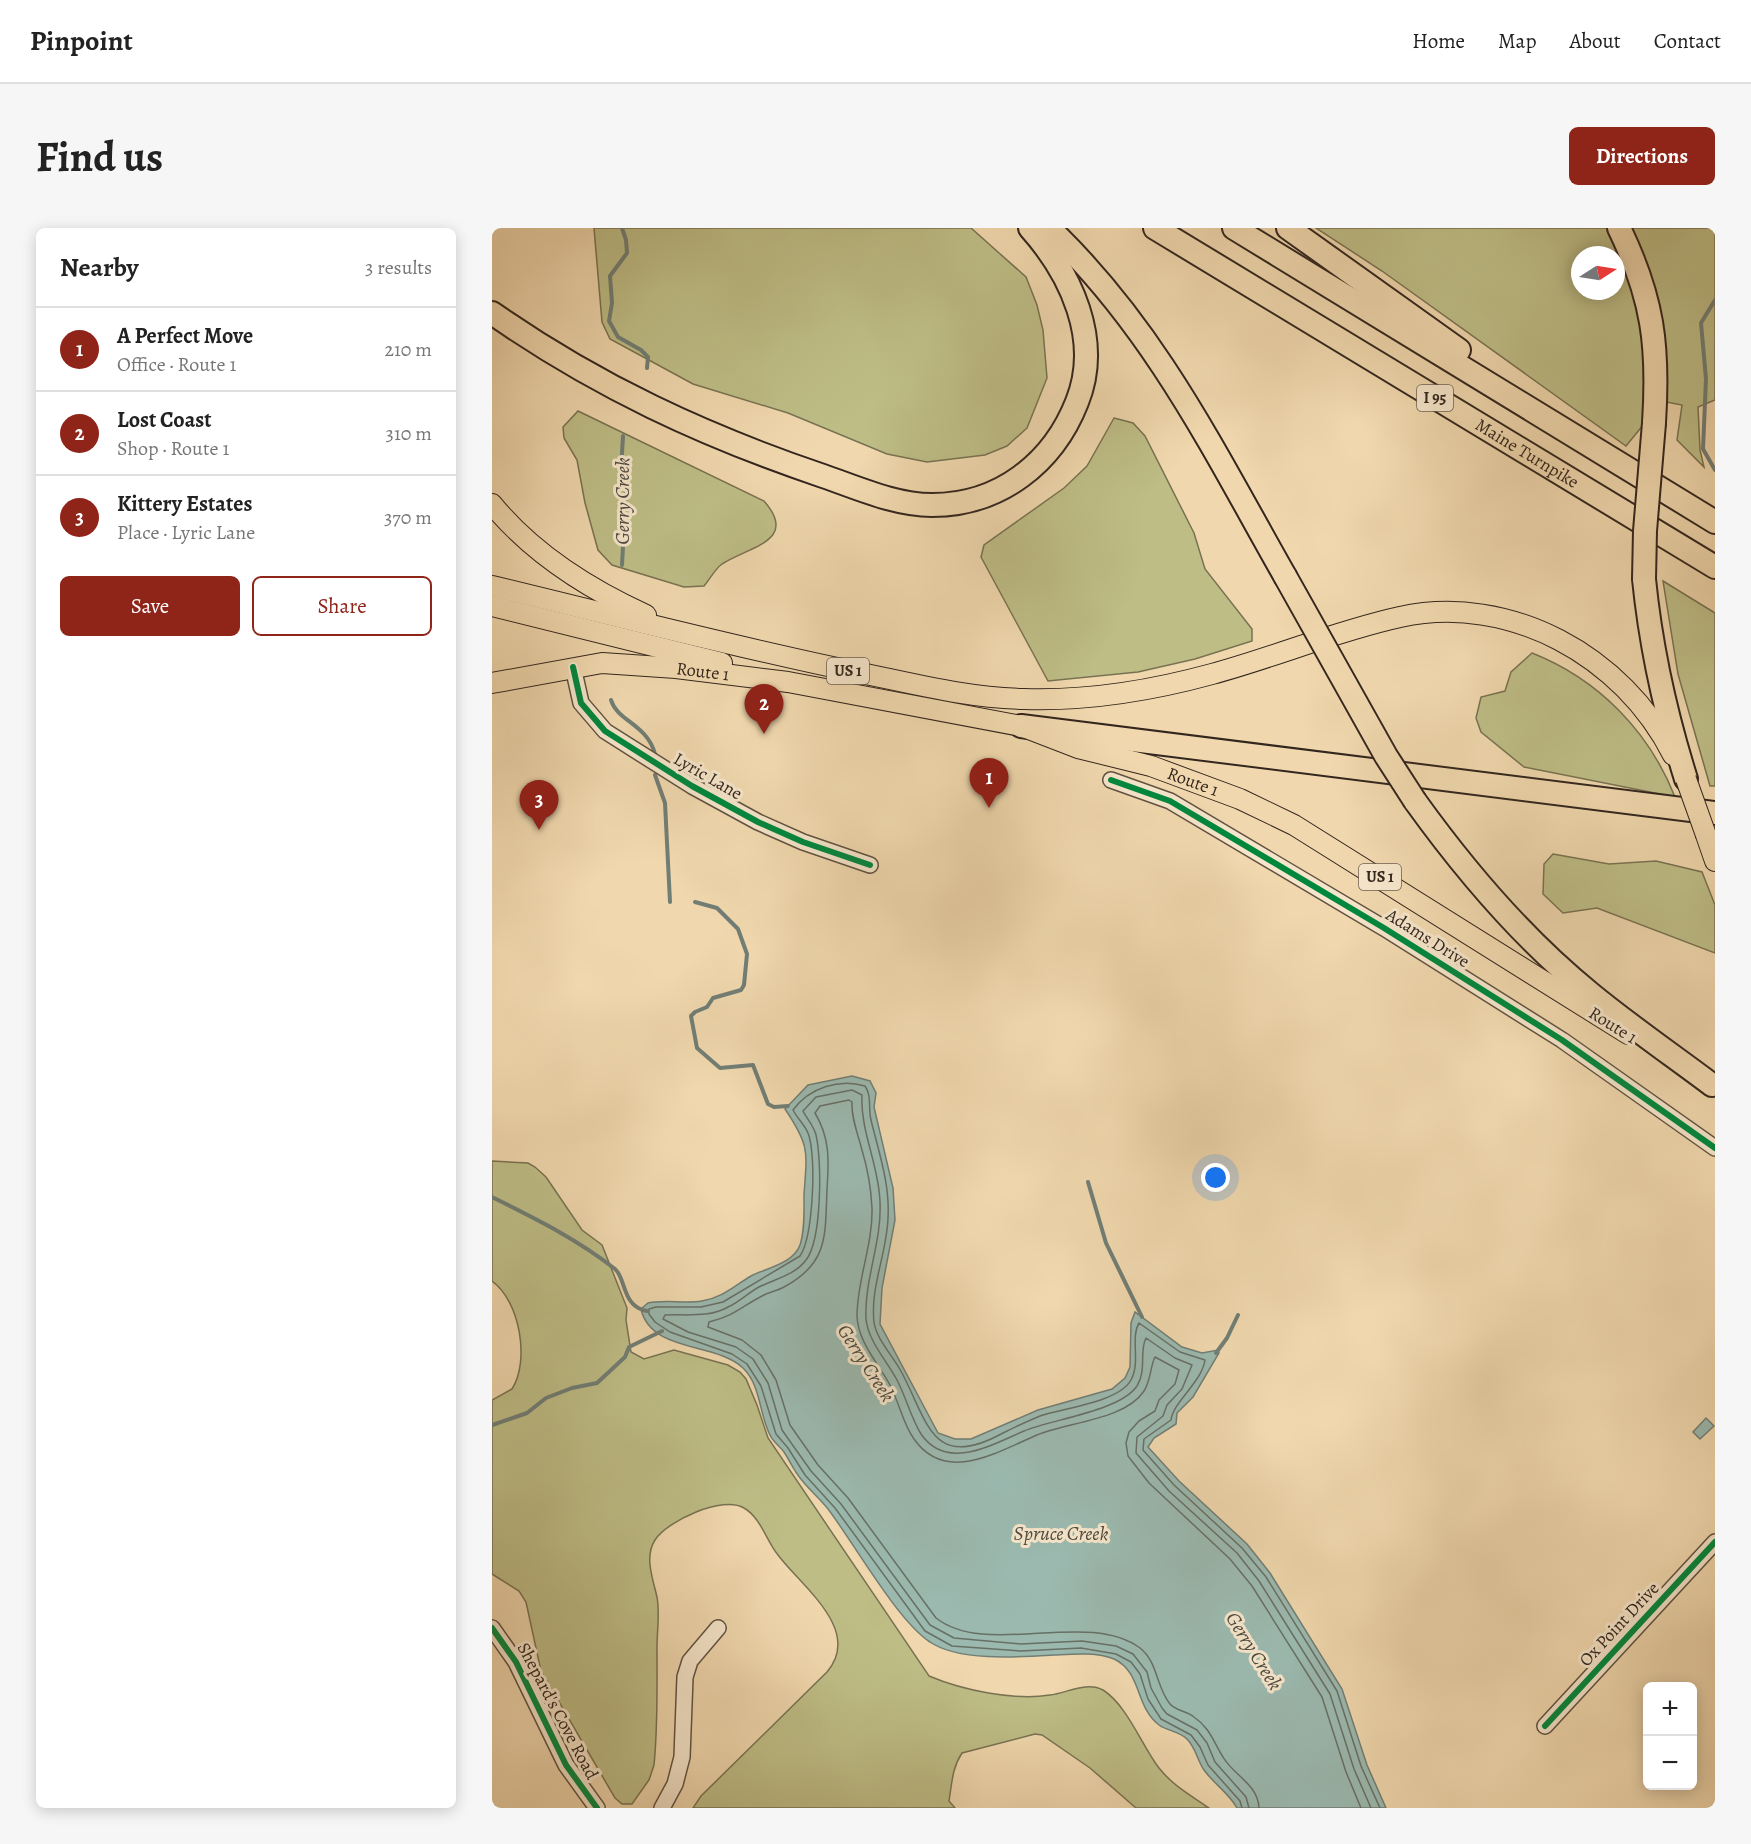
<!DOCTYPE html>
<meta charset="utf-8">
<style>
:root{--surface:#fff;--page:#f6f6f6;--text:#222;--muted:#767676;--line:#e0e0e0;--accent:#8f2418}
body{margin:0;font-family:Alegreya,serif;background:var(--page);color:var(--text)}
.controls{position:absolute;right:18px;bottom:18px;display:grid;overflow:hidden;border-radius:9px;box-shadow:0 3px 15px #0003}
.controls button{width:54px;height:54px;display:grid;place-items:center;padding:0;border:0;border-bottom:2px solid var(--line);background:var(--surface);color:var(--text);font:30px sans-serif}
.compass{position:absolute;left:1079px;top:18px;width:54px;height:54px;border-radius:50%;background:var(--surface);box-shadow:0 3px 15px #0003;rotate:78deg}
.you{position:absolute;left:724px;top:950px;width:21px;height:21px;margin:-15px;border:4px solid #fff;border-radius:50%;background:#1a73e8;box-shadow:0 0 0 9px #1a73e833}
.badge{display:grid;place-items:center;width:39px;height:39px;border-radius:50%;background:var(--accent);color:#fff;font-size:20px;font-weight:700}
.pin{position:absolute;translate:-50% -50px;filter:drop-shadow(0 2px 3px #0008)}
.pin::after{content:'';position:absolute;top:32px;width:21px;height:18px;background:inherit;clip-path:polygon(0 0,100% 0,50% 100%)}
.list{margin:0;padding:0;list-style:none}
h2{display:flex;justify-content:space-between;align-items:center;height:78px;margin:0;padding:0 24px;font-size:26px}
h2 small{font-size:20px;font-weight:400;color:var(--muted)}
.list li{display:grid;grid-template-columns:39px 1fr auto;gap:18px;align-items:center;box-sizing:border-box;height:84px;padding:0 24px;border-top:2px solid var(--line)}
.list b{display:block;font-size:22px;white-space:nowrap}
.list p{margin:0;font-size:20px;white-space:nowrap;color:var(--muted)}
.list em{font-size:20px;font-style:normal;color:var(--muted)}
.actions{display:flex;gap:12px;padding:18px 24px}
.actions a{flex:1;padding:14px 0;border:2px solid var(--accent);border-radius:9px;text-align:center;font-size:21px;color:var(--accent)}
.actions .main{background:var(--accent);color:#fff}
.map{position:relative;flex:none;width:1223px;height:1580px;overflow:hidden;border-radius:9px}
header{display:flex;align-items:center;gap:36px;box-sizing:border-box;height:84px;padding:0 30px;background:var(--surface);border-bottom:2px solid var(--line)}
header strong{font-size:28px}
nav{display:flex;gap:33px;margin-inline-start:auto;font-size:21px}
.intro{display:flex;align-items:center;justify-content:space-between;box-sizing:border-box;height:144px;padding:0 36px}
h1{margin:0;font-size:42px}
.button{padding:15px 27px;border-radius:9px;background:var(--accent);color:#fff;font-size:21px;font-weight:700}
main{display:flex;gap:36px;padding:0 36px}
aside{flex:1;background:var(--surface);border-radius:9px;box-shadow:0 3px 15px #0003}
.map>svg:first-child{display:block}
</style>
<header>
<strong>Pinpoint</strong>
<nav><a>Home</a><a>Map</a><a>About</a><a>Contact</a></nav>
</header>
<div class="intro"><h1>Find us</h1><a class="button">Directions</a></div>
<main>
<aside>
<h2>Nearby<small>3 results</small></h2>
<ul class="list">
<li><span class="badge">1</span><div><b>A Perfect Move</b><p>Office · Route 1</p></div><em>210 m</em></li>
<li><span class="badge">2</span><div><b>Lost Coast</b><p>Shop · Route 1</p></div><em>310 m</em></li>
<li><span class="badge">3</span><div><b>Kittery Estates</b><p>Place · Lyric Lane</p></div><em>370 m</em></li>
</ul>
<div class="actions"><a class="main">Save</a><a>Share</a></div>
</aside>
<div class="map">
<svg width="1223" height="1580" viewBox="0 0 1223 1580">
<rect width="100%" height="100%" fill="#f0d7ad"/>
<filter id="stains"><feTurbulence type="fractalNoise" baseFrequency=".00333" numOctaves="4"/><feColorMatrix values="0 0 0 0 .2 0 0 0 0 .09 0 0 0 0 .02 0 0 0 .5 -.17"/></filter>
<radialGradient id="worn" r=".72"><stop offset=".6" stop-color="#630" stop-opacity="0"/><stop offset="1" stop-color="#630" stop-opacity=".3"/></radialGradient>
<path fill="#bebd86" stroke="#787252" stroke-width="1.5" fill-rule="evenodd" d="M102,0H479L534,49L545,77L551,102L555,150L535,200L515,218L493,227L435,234L395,226L296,185L201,156L118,111L110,94Z
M824,0H1116L1140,45L1155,106L1152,196L1134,218L890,43ZM1088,27H1124V63H1088Z
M1138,0H1223V172L1206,179L1208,222L1212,239L1185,212L1190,177L1174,174C1174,100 1172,67 1138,0Z
M86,183L272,273C307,313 258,318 230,336C223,341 218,351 212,358L192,359L120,337L106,322L93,275L85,232L72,210L71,199Z
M622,190L641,195L653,208L702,305L713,341L760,401V413L703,431L646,444L556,453L489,329L492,317L572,260L595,238Z
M1171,353L1223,385V558H1218L1186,446Z
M1040,425C1106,451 1157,503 1183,569L1032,539L989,504L984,490L989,469L1013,463L1019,444Z
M1061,626L1117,636L1164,633L1210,644L1223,677V725L1105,680L1071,685L1051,666L1052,636Z
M0,933L36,935L43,939L54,949L90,1002L110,1017L135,1080L134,1092L139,1124L152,1131L182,1122L236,1137L248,1144L254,1151L265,1177L276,1210L437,1448C470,1462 522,1473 558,1467C575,1465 595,1453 611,1462C635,1477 650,1518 667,1540C681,1558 700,1568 717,1580H644L598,1540L550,1507L543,1506L470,1525C460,1540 460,1555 457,1573L463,1580H201L209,1568L335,1444C371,1402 309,1358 286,1327C274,1312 269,1290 252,1280C231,1267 175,1293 163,1312C152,1329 161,1351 165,1369C168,1385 165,1403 165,1419C165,1458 166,1498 162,1537L157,1552L140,1576H130L123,1570L49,1443L34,1374L27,1363L0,1346V1172L20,1161C38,1133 28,1073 0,1053Z"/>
<path fill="#9bb9af" stroke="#717e75" stroke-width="1.5" d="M360,848L378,853L384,865L382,879L401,960L403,992L390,1060L388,1096L446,1205L463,1211H479L546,1182L620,1161L633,1150L638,1139L639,1095L643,1084L690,1119L710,1125L726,1122L727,1125L701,1169L685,1185L684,1196L662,1210L656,1219L687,1253L755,1316L778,1345L850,1461L875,1537L894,1580H745C737,1565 722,1556 712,1542C705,1532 704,1520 695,1511C687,1503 675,1503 667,1497C643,1479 650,1444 622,1431C604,1424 582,1426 563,1427C530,1429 467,1434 438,1414C406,1393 364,1319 339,1285C331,1273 318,1263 309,1251C302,1243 298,1233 292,1224C288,1218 281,1214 278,1207C267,1186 269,1157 251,1140C224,1114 159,1125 149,1081L156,1075C174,1071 192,1076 210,1073C230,1070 242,1058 259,1048C274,1040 301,1036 308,1017C313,1002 312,983 312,967C315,923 318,918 293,881L316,857Z
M1214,1190L1222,1198L1208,1211L1201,1204Z"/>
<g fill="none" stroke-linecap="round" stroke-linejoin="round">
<path stroke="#677066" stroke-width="1.5" d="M750,1580L748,1573L716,1537L708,1519L699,1507L669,1491L656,1471L648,1446L639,1434L624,1426L589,1420L529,1423L460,1418L433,1403L343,1280L313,1247L296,1220L284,1206L269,1158L255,1136L240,1126L178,1104L163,1094L157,1086V1081L164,1079H209L231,1074L308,1028C321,1009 325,928 316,905C313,897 305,890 301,882C317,860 347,850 373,858C380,868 376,880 379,892C387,925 398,956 396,990C395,1025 378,1059 382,1094C384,1111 402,1129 410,1145C436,1194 440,1244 511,1205C523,1199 536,1193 548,1188C572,1180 627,1174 639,1152C649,1134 638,1110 647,1095L688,1124L713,1132C710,1154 681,1174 679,1192L652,1211L651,1222L682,1257L750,1320L774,1349L845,1463L869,1538L888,1580
M757,1580L754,1569L723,1534L715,1515L705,1502L675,1486L670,1480L659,1460L655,1444L641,1426L624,1418L590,1413L529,1416L462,1410L438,1397L349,1276L319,1243L290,1202L276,1155L261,1131L244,1119L196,1104L171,1091L173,1087C194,1086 217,1090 236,1079C247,1074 256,1065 267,1059C283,1051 303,1047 314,1032C330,1012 330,932 324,907C322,898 315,891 311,883L324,869L360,862L370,867C368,903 387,937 388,974C390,1014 372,1052 374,1091C376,1113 395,1133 405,1152C414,1169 419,1190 429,1206C455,1244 501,1216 532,1203C561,1191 628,1183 645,1158C655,1142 647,1123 654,1110L683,1130L700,1137L690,1161L675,1177L671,1188L645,1209L644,1225L677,1263L745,1325L767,1353L838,1466L862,1541L879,1580
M767,1580C766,1556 741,1547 731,1529C721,1513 718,1500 702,1489C695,1483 684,1483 678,1476C664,1459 666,1434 648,1420C595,1381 495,1430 444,1390L356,1270L326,1237L298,1197L284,1152L269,1127L250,1112L216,1099L217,1094C242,1088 249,1079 270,1068C277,1064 285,1063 292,1059C337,1035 333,1007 335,961C337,932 338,910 323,885L328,878L357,872L360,874C359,890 366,906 370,922C376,942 379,960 380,980C381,1017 365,1052 365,1088C366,1114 386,1135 398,1157C407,1174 411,1196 422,1211C454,1257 507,1223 545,1207C576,1194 633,1192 652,1163C659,1152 658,1139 663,1129L687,1142L683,1156L667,1172L663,1183L647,1193L637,1204L634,1215L636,1228L657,1255L738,1331L760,1358L830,1469L854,1544L869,1580"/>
<path stroke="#717e75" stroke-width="4" d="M130,0L134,12L135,25L118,48L120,75L117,93L126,109L149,122L156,129L155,140
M1223,72L1209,95L1214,151L1211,221L1223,242
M130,337L134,262L129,242L131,208
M119,472C125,493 155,496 163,526
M163,547L173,575L178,674
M203,674L225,680L246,701L255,726L252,757L249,762L221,770L215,779L203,784L199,788L205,820L228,840L261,837L276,876L282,879L296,878
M596,954L614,1015L650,1089
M0,969C44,991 85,1011 123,1041C134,1050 130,1079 155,1083
M724,1125L735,1110L746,1087
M0,1197L35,1185L54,1170L80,1160L105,1155L133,1129L137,1119L170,1103"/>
<defs>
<path id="minor" d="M81,439L89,475L113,503L200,558L266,594L311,614L378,637
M619,552L678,573L892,700L1070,812L1223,920
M0,1400L24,1434L74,1537L105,1580
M1053,1498L1223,1314
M170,1580L183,1556L190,1529L193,1449L198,1433L226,1400"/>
<g id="major">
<path d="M0,276C40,325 97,361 154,387"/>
<path d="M0,358C121,387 242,419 364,444C419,455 475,470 532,471C596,473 658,463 720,446C783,429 844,403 908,389C1018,365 1131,428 1181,527"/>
<path d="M0,378L230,435"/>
<path id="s1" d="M0,455L110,435L184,440L296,454L529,498L586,520L659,538L748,571L802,597L1136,806"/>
<path d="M1214,607L1223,633"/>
</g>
<g id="highway">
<path d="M557,0C663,101 722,223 793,348"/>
<path id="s2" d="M663,0L1223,339"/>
<path d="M742,0L1223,294"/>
<path d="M796,0L967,122"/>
<path d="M1127,0C1161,70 1167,118 1162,195"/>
<path d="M0,85C105,158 210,207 331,248C366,260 403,277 440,277C508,277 561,235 585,174C610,112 579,46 538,0"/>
<path d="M1152,351C1159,421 1173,484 1194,551"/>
<path d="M529,498L1223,585"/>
<path d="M923,573C974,644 1031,711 1099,766C1138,798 1180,827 1220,857"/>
</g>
</defs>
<use href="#minor" stroke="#625242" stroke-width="18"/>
<use href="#major" stroke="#33261e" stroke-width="22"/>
<use href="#highway" stroke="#33261e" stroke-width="26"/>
<use href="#minor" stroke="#f5e5ca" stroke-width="15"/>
<use href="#major" stroke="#f0d7ad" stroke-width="20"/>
<use href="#highway" stroke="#f0d7ad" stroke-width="22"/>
<defs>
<path id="major-bridge" d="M1194,551L1214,607"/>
<path id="highway-bridge" d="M793,348L894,528L923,573
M1152,351L1153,303L1162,195"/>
</defs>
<use href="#major-bridge" stroke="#33261e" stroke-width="22" stroke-linecap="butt"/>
<use href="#highway-bridge" stroke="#33261e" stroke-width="26" stroke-linecap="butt"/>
<use href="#major-bridge" stroke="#f0d7ad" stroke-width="20"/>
<use href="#highway-bridge" stroke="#f0d7ad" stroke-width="22"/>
<defs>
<path id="cycleway" d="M81,439L89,475L113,503L200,558L266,594L311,614L378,637
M619,552L678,573L892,700L1070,812L1223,920
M0,1400L24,1434L74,1537L105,1580
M1053,1498L1223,1314"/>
</defs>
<use href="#cycleway" stroke="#f5e5ca" stroke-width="10"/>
<use href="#cycleway" stroke="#00873e" stroke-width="6"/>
</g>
<g text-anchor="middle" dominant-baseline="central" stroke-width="6" stroke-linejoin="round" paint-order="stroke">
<g fill="#f5e5ca" stroke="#6d5f52" stroke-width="1.5">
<rect x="925" y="157" width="36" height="26" rx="4.5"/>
<rect x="335" y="430" width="42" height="26" rx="4.5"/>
<rect x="867" y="636" width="42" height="26" rx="4.5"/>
</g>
<g font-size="16" font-weight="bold" fill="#33261e">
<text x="943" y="170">I 95</text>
<text x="356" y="443">US 1</text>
<text x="888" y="649">US 1</text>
</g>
<g font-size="18" fill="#33261e" stroke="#f5e5ca">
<text stroke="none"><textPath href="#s2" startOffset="435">Maine Turnpike</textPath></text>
<text stroke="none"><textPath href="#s1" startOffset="213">Route 1</textPath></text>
<text transform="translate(216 548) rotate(30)">Lyric Lane</text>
<text stroke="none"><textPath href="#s1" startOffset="717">Route 1</textPath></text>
<text transform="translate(936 710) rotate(32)">Adams Drive</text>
<text transform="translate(1121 797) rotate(32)">Route 1</text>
<text transform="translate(1127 1396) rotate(-47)">Ox Point Drive</text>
<text transform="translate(66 1483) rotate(62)">Shepard's Cove Road</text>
</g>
<g font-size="20" font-style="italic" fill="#4d4b42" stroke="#f5e5ca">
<text transform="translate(130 273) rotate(-90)">Gerry Creek</text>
<text transform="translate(374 1135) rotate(57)">Gerry Creek</text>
<text x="569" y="1305">Spruce Creek</text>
<text transform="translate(762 1423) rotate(58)">Gerry Creek</text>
</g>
</g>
<rect width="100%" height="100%" filter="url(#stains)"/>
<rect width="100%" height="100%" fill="url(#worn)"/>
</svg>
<div class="controls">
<button>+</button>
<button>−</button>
</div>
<svg class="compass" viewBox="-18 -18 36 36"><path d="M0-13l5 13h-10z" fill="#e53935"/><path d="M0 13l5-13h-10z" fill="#767676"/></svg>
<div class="you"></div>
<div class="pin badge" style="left:497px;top:580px">1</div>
<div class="pin badge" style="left:272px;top:506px">2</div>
<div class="pin badge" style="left:47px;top:602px">3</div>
</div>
</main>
